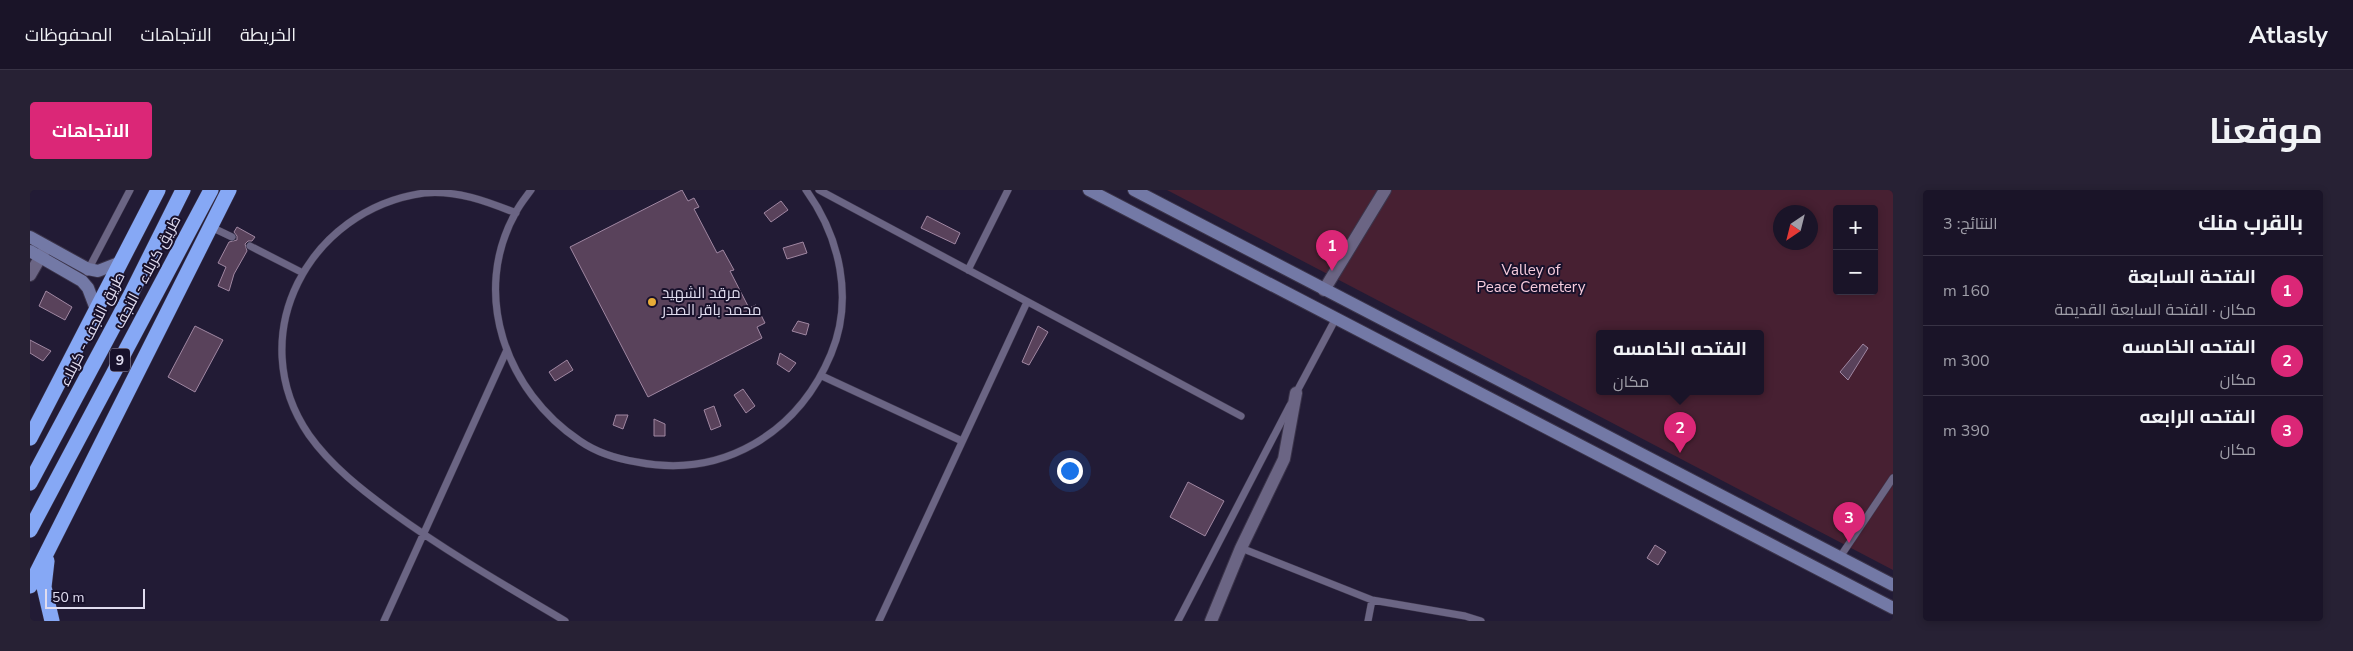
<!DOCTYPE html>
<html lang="ar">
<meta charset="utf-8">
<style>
:root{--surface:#1a1428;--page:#272134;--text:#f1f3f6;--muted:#9f9ea8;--line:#383345;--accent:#db2777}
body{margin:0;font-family:"Nunito Sans",Cairo,sans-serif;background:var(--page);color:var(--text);direction:rtl}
.controls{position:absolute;right:15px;top:15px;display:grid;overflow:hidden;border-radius:5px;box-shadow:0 2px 8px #0003}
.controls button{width:45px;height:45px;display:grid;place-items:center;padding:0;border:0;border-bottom:1px solid var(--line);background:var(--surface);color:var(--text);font:25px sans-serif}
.compass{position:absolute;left:1743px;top:15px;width:45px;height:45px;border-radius:50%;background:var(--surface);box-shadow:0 2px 8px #0003;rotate:215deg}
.scale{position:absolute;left:15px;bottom:12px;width:100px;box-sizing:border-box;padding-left:5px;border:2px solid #e0dcef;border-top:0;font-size:14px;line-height:18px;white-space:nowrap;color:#e0dcef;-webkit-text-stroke:4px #18112b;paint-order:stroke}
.you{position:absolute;left:1039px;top:280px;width:18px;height:18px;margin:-12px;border:4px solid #fff;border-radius:50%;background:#1a73e8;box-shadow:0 0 0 8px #1a73e833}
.badge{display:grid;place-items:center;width:32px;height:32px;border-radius:50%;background:var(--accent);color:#fff;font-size:16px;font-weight:700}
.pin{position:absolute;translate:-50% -41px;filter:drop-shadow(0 1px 2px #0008)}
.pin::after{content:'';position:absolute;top:26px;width:18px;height:15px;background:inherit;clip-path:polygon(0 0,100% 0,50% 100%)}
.popup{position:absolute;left:1566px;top:140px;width:168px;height:65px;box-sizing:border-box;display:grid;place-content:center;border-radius:5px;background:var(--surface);filter:drop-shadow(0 1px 4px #0005);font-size:16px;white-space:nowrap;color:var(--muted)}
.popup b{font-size:19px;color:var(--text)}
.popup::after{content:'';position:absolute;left:50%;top:100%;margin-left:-10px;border:10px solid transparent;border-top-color:var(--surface)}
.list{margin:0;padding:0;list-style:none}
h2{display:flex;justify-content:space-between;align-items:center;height:65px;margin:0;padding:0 20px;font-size:21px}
h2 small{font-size:16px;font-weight:400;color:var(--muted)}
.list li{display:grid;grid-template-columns:32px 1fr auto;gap:15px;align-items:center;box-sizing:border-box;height:70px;padding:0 20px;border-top:1px solid var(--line)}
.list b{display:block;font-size:19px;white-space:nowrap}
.list p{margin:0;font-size:16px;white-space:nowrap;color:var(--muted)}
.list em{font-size:16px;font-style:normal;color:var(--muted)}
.map{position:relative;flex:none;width:1863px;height:431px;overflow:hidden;direction:ltr;border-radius:5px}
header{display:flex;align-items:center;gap:30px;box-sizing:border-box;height:70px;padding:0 25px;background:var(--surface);border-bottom:1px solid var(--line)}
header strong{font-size:24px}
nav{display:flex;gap:28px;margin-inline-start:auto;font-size:18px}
.intro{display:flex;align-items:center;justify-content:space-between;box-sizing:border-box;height:120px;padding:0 30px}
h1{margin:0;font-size:35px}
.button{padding:12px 22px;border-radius:5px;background:var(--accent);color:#fff;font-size:18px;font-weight:700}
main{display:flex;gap:30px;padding:0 30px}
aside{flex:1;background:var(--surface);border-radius:5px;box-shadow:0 2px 8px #0003}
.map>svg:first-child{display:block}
</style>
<header>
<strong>Atlasly</strong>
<nav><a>الخريطة</a><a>الاتجاهات</a><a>المحفوظات</a></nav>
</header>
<div class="intro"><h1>موقعنا</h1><a class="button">الاتجاهات</a></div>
<main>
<aside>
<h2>بالقرب منك<small>النتائج: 3</small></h2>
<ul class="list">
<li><span class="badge">1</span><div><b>الفتحة السابعة</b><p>مكان · الفتحة السابعة القديمة</p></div><em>160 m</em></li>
<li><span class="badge">2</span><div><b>الفتحه الخامسه</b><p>مكان</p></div><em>300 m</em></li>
<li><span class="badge">3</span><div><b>الفتحه الرابعه</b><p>مكان</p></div><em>390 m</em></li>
</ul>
</aside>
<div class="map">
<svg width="1863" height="431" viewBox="0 0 1863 431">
<rect width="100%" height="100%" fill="#221b35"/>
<path fill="#472032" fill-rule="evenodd" d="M1137,0H1863V380ZM1807,19H1844V101H1807ZM1750,22H1780V52H1750ZM1570,144H1730V202H1570Z"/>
<path fill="#59425b" stroke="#a087a2" d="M652,0L658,11L664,8L669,17L664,19L687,63L693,60L704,80L700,81L719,118L726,115L735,133L727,137L732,148L618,207L540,57Z
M751,11L758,20L741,32L734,23Z
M897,26L930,43L925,54L891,38Z
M207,37L225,47L222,51H218L215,54L217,61L204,84L199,101L188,96L196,77L188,73L199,52L207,50V46L204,42Z
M773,52L777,63L757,69L753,58Z
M16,101L42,117L35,130L9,116Z
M768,131L779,134L776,145L762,141Z
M165,136L193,150L165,202L138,187Z
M1008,136L1018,142L999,175L992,172Z
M0,150L21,161L13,171L0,163Z
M1833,154L1838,158L1818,190L1810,182Z
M750,163L766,173L759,182L747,174Z
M537,170L543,180L525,191L519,182Z
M713,199L725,216L716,223L704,205Z
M684,216L691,236L681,240L674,220Z
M586,225H598L593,239L583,235Z
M624,229L635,234V246H624Z
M1158,292L1194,311L1175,346L1140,327Z
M1625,355L1636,362L1628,375L1617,368Z"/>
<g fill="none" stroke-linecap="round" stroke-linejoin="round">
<defs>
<path id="lane" d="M501,0C496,7 490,14 486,22C440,103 476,202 550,251C566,262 588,269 607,272C693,289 768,243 801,164C824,109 810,47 776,0
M789,0L1211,226
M486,23C456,11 427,0 394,3C279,19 211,146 279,245C301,276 332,300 362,322C417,362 476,396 535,431
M181,37L202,47
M220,56L273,83
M938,80L978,0
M57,82L100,0
M792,186L932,251
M1265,205L1306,128
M1211,358L1342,410L1435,426L1451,431
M1810,367L1863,288
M354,431L476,162
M849,431L997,112
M1148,431L1260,215
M1338,431L1342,410"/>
<path id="street" d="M0,85L15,59
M1294,100L1355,0
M1181,431L1211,358L1254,269L1266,203"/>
<path id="secondary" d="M1059,0L1863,418
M1104,0L1863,395
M0,47L58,79L68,81L91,72
M0,61L52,91L58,98L66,119"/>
<path id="highway" d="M0,248L128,0
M0,293L101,104L153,0
M0,340L181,0
M17,371L14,397L22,431
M0,396L199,0"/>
</defs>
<use href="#lane" stroke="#3b344a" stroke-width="8"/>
<use href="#street" stroke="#3b344a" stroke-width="14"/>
<use href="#secondary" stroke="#3b344a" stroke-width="14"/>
<use href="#highway" stroke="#3b344a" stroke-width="16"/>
<use href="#lane" stroke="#6b6584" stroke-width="7"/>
<use href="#street" stroke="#6b6584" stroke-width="12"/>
<use href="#secondary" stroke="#7379a6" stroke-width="12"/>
<use href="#highway" stroke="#86a8f5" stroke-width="15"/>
</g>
<circle fill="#e7ac37" stroke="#18112b" stroke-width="2" cx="622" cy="112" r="5"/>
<g text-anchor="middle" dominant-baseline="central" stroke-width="4" stroke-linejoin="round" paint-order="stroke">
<rect fill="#18112b" stroke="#a49fb4" stroke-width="1" x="80" y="158.5" width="20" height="23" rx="4"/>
<g font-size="14" font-weight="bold" fill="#e0dcef">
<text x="90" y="170">9</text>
</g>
<g font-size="15" fill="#f8cdde" stroke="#18112b">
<text x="1501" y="80">Valley of<tspan x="1501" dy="17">Peace Cemetery</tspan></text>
</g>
<g font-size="15" fill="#e0dcef" stroke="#18112b">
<text transform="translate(117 82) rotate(-62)">طريق کربلاء - النجف</text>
<text transform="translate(62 139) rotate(-63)">طريق النجف - کربلاء</text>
</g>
<g font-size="15" fill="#e0dcef" stroke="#18112b" text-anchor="start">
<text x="632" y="103">مرقد الشهيد<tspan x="632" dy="17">محمد باقر الصدر</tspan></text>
</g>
</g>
</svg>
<div class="controls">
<button>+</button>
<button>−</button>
</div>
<svg class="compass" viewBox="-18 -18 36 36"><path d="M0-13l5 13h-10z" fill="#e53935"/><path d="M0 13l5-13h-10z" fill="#9f9ea8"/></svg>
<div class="scale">50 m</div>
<div class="you"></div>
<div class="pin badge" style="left:1302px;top:81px">1</div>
<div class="pin badge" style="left:1650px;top:263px">2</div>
<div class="popup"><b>الفتحه الخامسه</b>مكان</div>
<div class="pin badge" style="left:1819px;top:353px">3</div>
</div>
</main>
